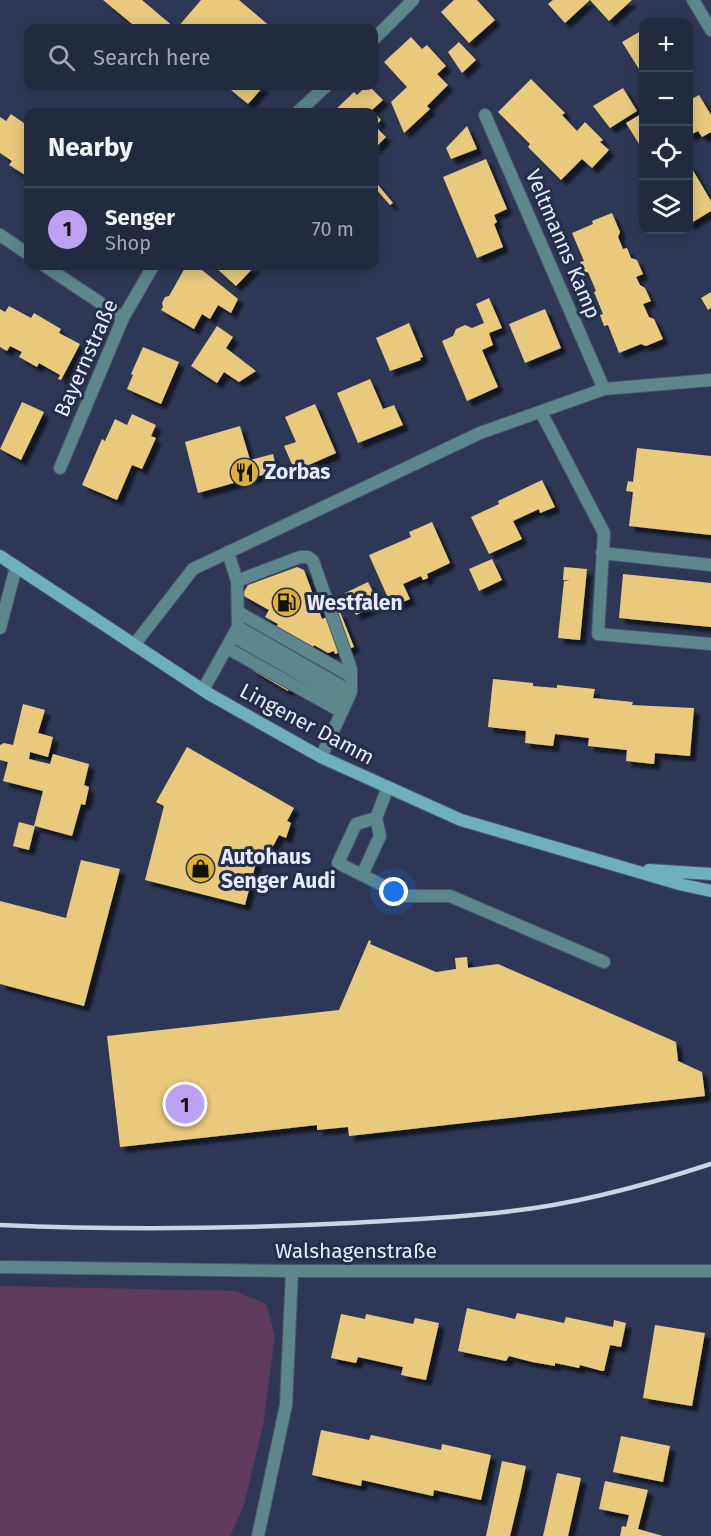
<!DOCTYPE html>
<meta charset="utf-8">
<style>
:root{--surface:#222a40;--page:#2e364b;--text:#f1f3f6;--muted:#a2a7b1;--line:#3f4659;--accent:#bca0f2}
body{margin:0;font-family:"Fira Sans",sans-serif;background:var(--page);color:var(--text)}
.controls{position:absolute;right:18px;top:18px;display:grid;overflow:hidden;border-radius:12px;box-shadow:0 3px 15px #0003}
.controls button{width:54px;height:54px;display:grid;place-items:center;padding:0;border:0;border-bottom:2px solid var(--line);background:var(--surface);color:var(--text);font:30px sans-serif}
.you{position:absolute;left:394px;top:892px;width:21px;height:21px;margin:-15px;border:4px solid #fff;border-radius:50%;background:#1a73e8;box-shadow:0 0 0 9px #1a73e833}
.badge{display:grid;place-items:center;width:39px;height:39px;border-radius:50%;background:var(--accent);color:#111;font-size:20px;font-weight:700}
.pin{position:absolute;translate:-50% -50%;border:3px solid #fff;box-shadow:0 2px 6px #0006}
.list{margin:0;padding:0;list-style:none}
h2{display:flex;justify-content:space-between;align-items:center;height:78px;margin:0;padding:0 24px;font-size:26px}
h2 small{font-size:20px;font-weight:400;color:var(--muted)}
.list li{display:grid;grid-template-columns:39px 1fr auto;gap:18px;align-items:center;box-sizing:border-box;height:84px;padding:0 24px;border-top:2px solid var(--line)}
.list b{display:block;font-size:22px;white-space:nowrap}
.list p{margin:0;font-size:20px;white-space:nowrap;color:var(--muted)}
.list em{font-size:20px;font-style:normal;color:var(--muted)}
.icon{flex:none;width:33px;height:33px;fill:none;stroke:currentColor;stroke-width:2;stroke-linecap:round;stroke-linejoin:round}
.map{position:relative;flex:none;width:711px;height:1536px;overflow:hidden}
.search{position:absolute;background:var(--surface);box-shadow:0 3px 15px #0003;left:24px;top:24px;width:354px;height:66px;display:flex;align-items:center;gap:15px;box-sizing:border-box;padding:0 21px;border-radius:12px;color:var(--muted);font-size:22px}
.panel{position:absolute;background:var(--surface);box-shadow:0 3px 15px #0003;left:24px;top:108px;width:354px;height:162px;border-radius:12px}
.map>svg:first-child{display:block}
</style>
<div class="map">
<svg width="711" height="1536" viewBox="0 0 711 1536">
<defs>
<filter id="shadow"><feDropShadow dx="5.5" dy="5.5" stdDeviation="1.5" flood-color="#0009"/></filter>
</defs>
<rect width="100%" height="100%" fill="#2e3856"/>
<path fill="#60395e" d="M0,1286L236,1291L266,1304L275,1336L263,1426L244,1505L230,1536H0Z"/>
<path fill="#e9ca7d" filter="url(#shadow)" d="M103,0H142L175,28H137Z
M201,0H239L272,28H177Z
M454,0H477L495,20L469,43L441,12Z
M553,0H632L609,21L590,0L565,23L548,4Z
M644,29V77L622,42Z
M411,37L422,49L427,45L446,66L437,74L448,85L427,106L430,109L404,133L391,102L407,87L384,62Z
M459,42L476,60L462,73L448,52Z
M531,79L565,113L562,115L577,131L585,122L603,140L600,142L609,150L592,168L582,159L561,180L528,147L530,144L498,112Z
M226,86H264L248,104Z
M366,86H369L383,100L372,110L381,120L375,126L386,137L374,149V112H333L354,92L357,95Z
M623,88L637,111L610,128L593,106Z
M699,95L711,115V132L702,137L698,131L688,136V101Z
M11,114L28,126V170L25,175L9,165L12,161L0,153V117L6,121Z
M641,114L644,119V152L626,123Z
M467,126L477,149L451,159L446,148Z
M486,159L507,209L494,215L497,222L494,224L503,247L477,258L443,177Z
M688,162L711,201V211L688,225Z
M374,180L393,203L390,205L374,187Z
M612,213L620,232L618,237L623,249L627,248L631,258L637,260L643,274L636,277L640,285L645,288L651,301L643,304L649,317L654,319L663,339L646,346L641,344L619,353L608,325L604,326L600,315L603,314L594,292L596,291L588,272L585,273L580,262L584,261L572,233L593,224L592,221Z
M186,266H197L238,299L231,313L218,305L210,319L202,314L194,329L161,310L163,307L162,303L165,297L169,296Z
M214,266H255L236,286Z
M711,292V308L708,310L701,298Z
M489,298L502,328L489,333L493,345L482,350L498,387L467,401L442,341L453,336L456,329L465,325L472,328L484,323L476,304Z
M9,306L31,318L34,313L61,329L59,333L80,344L61,380L58,379L60,375L39,363L37,367L19,357L22,352L10,346L7,351L0,347V309L5,312Z
M545,309L561,348L525,363L509,324Z
M409,323L423,357L420,358L421,360L390,371L376,338Z
M217,326L233,337L226,348L256,371L239,382L224,372L217,383L191,366Z
M143,347L179,362L161,404L127,389L133,375L131,374Z
M370,379L383,409L394,405L403,425L358,443L337,393Z
M22,402L44,412L21,460L0,449Z
M315,404L336,453L295,471L284,446L296,442L285,417Z
M132,414L156,425L151,436L156,438L142,469L132,465L117,500L82,485L102,439L105,441L115,419L127,425Z
M240,426L250,460L273,454L277,471L198,493L185,442Z
M637,448L711,456V535L629,526L633,492L626,491L628,481L633,482Z
M542,480L555,507L540,513L539,509L513,521L522,539L489,554L471,517L499,504L498,501Z
M432,522L450,563L427,574L428,578L423,580L421,576L403,584L410,599L392,607L369,555L411,537L409,532Z
M492,559L502,580L479,591L469,569Z
M297,567L304,570L322,619L340,612L354,647L335,654L334,651L328,653L314,645L288,691L252,670L278,624L265,617L269,610L242,595L248,585Z
M564,567L587,569L580,640L558,638L564,581H571L563,580Z
M623,574L711,583V627L619,618Z
M368,582L379,604L356,615L345,593Z
M493,679L533,683V686L557,688V685L595,689L593,698L633,702L632,705L694,708L690,756L655,753L654,764L626,761L627,750L588,746L589,738L555,734L553,746L525,743L526,731L488,727Z
M23,704L45,710L38,733L53,737L48,757L30,752L29,759L50,764L53,754L89,764L84,785L89,787L85,805L81,804L72,836L35,826L29,850L13,846L19,822L34,826L43,791L3,781L8,762L0,760V745L4,743L13,745Z
M187,747L294,808L287,821L291,823L286,838L279,835L264,863L257,859L245,905L145,880L164,806L156,802Z
M81,860L120,869L84,1006L0,984V901L66,918Z
M369,940L371,941L370,944L436,972L456,969L455,958L467,957L468,968L498,964L676,1042L678,1061L702,1072L705,1096L349,1136L348,1127L317,1130V1125L120,1147L107,1036L339,1010Z
M467,1308L515,1319L517,1313L564,1323L566,1317L613,1327L614,1320L626,1323L621,1347L610,1345L604,1371H602L580,1365L579,1368L555,1363V1366L532,1362L509,1356L506,1361L458,1351Z
M341,1314L365,1319L366,1314L413,1324L415,1318L439,1323L426,1380L401,1375L403,1367L358,1357L356,1363L331,1358Z
M655,1325L705,1333L692,1406L643,1398Z
M321,1430L369,1440L371,1435L441,1450L442,1444L491,1455L481,1500L434,1490L433,1496L362,1480L361,1486L312,1475Z
M621,1436L670,1446L663,1482L613,1472Z
M502,1461L526,1466L521,1490L510,1536H486Z
M557,1473L581,1478L568,1536H543Z
M605,1481L648,1490L638,1529L663,1536H620L622,1526L626,1527L629,1515L599,1509Z"/>
<g fill="none" stroke-linecap="round" stroke-linejoin="round">
<defs>
<path id="service" d="M541,412L604,533L598,634L711,644
M602,553L711,565
M237,581L300,557H308L313,561L351,669V676
M238,612L351,676V692L321,757
M238,627L351,692
M233,636L346,701
M227,648L342,712
M203,690L238,627L237,581L228,552
M376,818L356,824L338,863L404,896H450L604,962
M362,875L380,836L376,818L388,787"/>
<path id="minor" d="M693,0L711,30
M374,39L413,0
M298,112L326,86
M485,115L604,389
M0,235L28,254
M45,266L123,318
M60,468L123,318L153,266
M0,628L16,567
M134,645L193,569L480,433L604,389L711,380
M0,1267L292,1271H711
M258,1536L286,1405L292,1271"/>
<path id="secondary" d="M0,556L209,694L321,757L461,820L683,885L711,891
M649,870L711,874"/>
</defs>
<use href="#service" stroke="#4b5571" stroke-width="14"/>
<use href="#minor" stroke="#4b5571" stroke-width="14"/>
<use href="#secondary" stroke="#4b5571" stroke-width="14"/>
<use href="#service" stroke="#5d868d" stroke-width="12"/>
<use href="#minor" stroke="#5d868d" stroke-width="12"/>
<use href="#secondary" stroke="#6db0bb" stroke-width="12"/>
<path stroke="#ccd3e5" stroke-width="4.5" d="M0,1225C116,1230 233,1229 350,1223C401,1220 453,1218 504,1212C574,1205 644,1186 711,1164"/>
</g>
<defs>
<symbol id="restaurant-disc" viewBox="-11 -11 22 22"><circle r="9.5" fill="#ddb133" stroke="#242e4b"/><path d="M-5-6h1v4h1v-4h1v4h1v-4h1v5L-1.5 .5V6h-2V.5L-5-1ZM5-6V6H3V1.5H1.5Q1.5-4 5-6Z" fill="#111"/></symbol>
<symbol id="fuel-disc" viewBox="-11 -11 22 22"><circle r="9.5" fill="#ddb133" stroke="#242e4b"/><path d="M-5.5-6h7V0h2V4h1.3V-2.5L3-4.5l.8-.8L6-3V5H2.5V1h-1V6h-7ZM-4.2-4.7v3.2H.2V-4.7Z" fill="#111"/></symbol>
<symbol id="shop-disc" viewBox="-11 -11 22 22"><circle r="9.5" fill="#ddb133" stroke="#242e4b"/><path d="M-5-2.5h2.3a2.7 3.5 0 0 1 5.4 0H5L5.5 6h-11ZM-1.5-2.5h3a1.5 2.3 0 0 0-3 0Z" fill="#111"/></symbol>
</defs>
<g fill-rule="evenodd">
<use href="#restaurant-disc" x="228" y="456" width="33" height="33"/>
<use href="#fuel-disc" x="270" y="586" width="33" height="33"/>
<use href="#shop-disc" x="184" y="852" width="33" height="33"/>
</g>
<g text-anchor="middle" dominant-baseline="central" stroke-width="6" stroke-linejoin="round" paint-order="stroke">
<g font-size="21" fill="#e6ecfc" stroke="#242e4b">
<text transform="translate(563 244) rotate(67)">Veltmanns Kamp</text>
<text transform="translate(86 358) rotate(-66)">Bayernstraße</text>
<text transform="translate(307 724) rotate(28)">Lingener Damm</text>
<text x="356" y="1251">Walshagenstraße</text>
</g>
<g font-size="21" font-weight="bold" fill="#e6ecfc" stroke="#242e4b" text-anchor="start">
<text x="265" y="472">Zorbas</text>
<text x="307" y="603">Westfalen</text>
<text x="221" y="857">Autohaus<tspan x="221" dy="24">Senger Audi</tspan></text>
</g>
</g>
</svg>
<div class="controls">
<button>+</button>
<button>−</button>
<button><svg class="icon" aria-label="locate" viewBox="0 0 24 24"><circle cx="12" cy="12" r="6"/><path d="M12 2v4M12 18v4M2 12h4M18 12h4"/></svg></button>
<button><svg class="icon" aria-label="layers" viewBox="0 0 24 24"><path d="M12 4l9 5-9 5-9-5zM3 14l9 5 9-5"/></svg></button>
</div>
<div class="you"></div>
<div class="pin badge" style="left:185px;top:1104px">1</div>
<div class="search"><svg class="icon" aria-label="search" viewBox="0 0 24 24"><circle cx="10" cy="10" r="6"/><path d="M15 15l6 6"/></svg>Search here</div>
<section class="panel">
<h2>Nearby<small></small></h2>
<ul class="list">
<li><span class="badge">1</span><div><b>Senger</b><p>Shop</p></div><em>70 m</em></li>
</ul>
</section>
</div>
